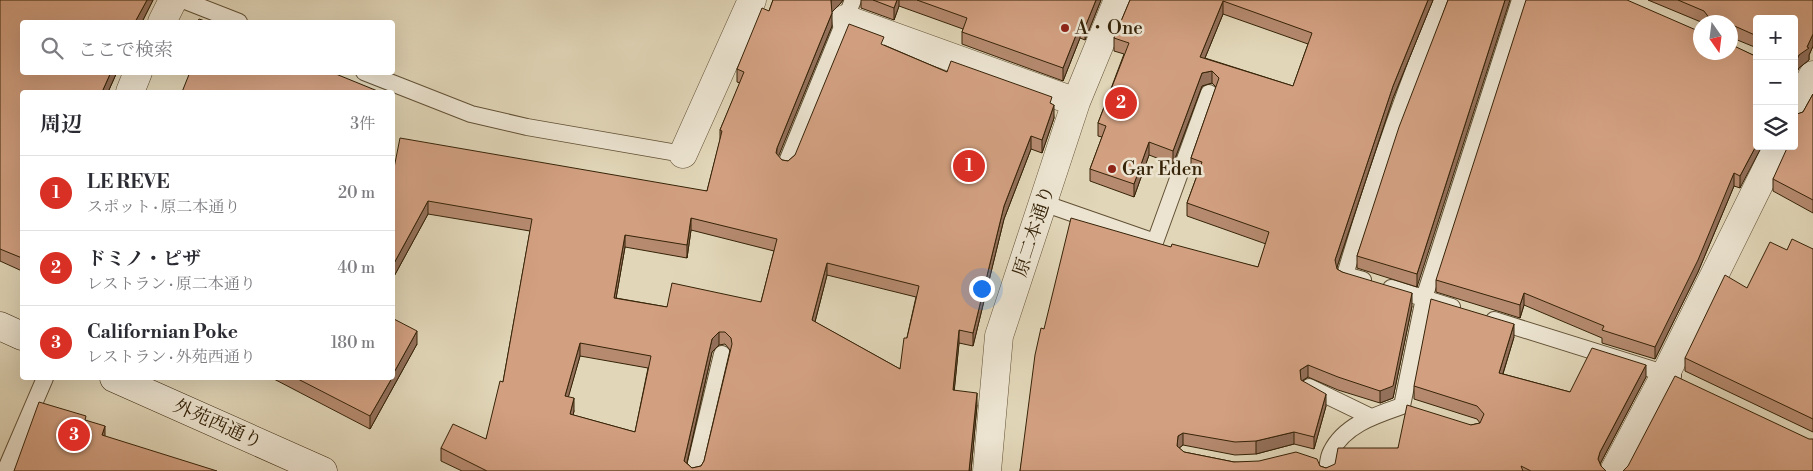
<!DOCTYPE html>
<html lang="ja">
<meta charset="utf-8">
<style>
:root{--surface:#fff;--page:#f2f2f3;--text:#2b2b33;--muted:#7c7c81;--line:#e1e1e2;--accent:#d93025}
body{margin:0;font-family:"Libre Bodoni","Noto Serif JP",serif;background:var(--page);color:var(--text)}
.controls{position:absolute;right:15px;top:15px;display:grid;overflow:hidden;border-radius:5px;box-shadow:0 5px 20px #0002}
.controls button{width:45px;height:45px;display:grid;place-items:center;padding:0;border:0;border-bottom:1px solid var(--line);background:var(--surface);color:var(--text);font:25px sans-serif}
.compass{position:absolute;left:1693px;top:15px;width:45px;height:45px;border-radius:50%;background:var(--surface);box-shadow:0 5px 20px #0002;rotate:166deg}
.you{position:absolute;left:981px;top:288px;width:18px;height:18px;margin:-12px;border:4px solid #fff;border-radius:50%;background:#1a73e8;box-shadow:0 0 0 8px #1a73e833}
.badge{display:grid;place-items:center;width:32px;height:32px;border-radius:50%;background:var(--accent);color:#fff;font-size:16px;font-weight:700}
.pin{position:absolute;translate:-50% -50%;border:2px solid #fff;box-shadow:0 1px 5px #0006}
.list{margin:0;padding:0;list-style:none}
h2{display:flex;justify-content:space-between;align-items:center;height:65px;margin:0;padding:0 20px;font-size:21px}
h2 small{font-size:16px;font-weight:400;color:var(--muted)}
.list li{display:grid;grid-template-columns:32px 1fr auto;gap:15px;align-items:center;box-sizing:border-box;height:75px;padding:0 20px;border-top:1px solid var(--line)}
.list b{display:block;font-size:19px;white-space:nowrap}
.list p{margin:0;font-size:16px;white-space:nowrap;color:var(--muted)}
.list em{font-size:16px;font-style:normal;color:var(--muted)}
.icon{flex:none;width:28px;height:28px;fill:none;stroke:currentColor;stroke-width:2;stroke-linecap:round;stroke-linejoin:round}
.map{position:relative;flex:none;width:1813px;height:471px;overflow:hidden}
.search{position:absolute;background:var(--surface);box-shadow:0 5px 20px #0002;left:20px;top:20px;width:375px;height:55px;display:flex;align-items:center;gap:12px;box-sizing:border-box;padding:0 18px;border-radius:5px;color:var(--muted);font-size:19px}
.panel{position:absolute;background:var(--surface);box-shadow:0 5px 20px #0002;left:20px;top:90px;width:375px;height:290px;border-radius:5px}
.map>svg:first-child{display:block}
</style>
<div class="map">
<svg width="1813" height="471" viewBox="0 0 1813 471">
<rect width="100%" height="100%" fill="#e1d6b8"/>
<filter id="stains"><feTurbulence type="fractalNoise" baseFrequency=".004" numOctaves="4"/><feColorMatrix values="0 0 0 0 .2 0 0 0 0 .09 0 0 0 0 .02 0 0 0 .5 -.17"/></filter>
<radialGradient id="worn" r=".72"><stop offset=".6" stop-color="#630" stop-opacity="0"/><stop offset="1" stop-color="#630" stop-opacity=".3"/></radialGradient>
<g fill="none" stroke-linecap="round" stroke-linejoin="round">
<defs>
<path id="lane" d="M183,0L239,22
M364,72L471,114L527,127L683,154
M786,164L853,0
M1043,203L1155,242L1209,93
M1363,280L1345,275C1373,181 1404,90 1442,0
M1391,288L1452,307
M1494,320L1673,376
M1309,387L1371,417
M5,471L45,378
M694,471L722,354
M1327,471C1328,465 1328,457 1331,452C1344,425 1376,415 1402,406L1424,298L1520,0"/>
<path id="street" d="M845,19L1076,102
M162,22L173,0
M130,92L138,72
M1794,112L1813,75
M683,154L752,0
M987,471L999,336L1076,102L1118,0
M1614,471L1666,373L1778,146"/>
<path id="secondary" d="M0,326L22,336
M114,378L323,471"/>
</defs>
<use href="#lane" stroke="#615034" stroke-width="18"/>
<use href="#street" stroke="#615034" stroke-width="29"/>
<use href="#secondary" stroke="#362308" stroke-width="29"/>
<use href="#lane" stroke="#ece4d1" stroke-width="16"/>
<use href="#street" stroke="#ece4d1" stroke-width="28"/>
<use href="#secondary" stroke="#ece4d1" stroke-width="28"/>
</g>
<path fill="#b58a6f" stroke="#362308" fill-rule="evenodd" d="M0,0H153L142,22H22L117,72L108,92H22V271L0,261Z
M773,0H843L840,4L831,12L832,26L778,156L782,160L788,161L795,155L884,45L947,72L1052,104L1054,118L1042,153L1031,149L1004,219L973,346L959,343L954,391L977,405L971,471H462L441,461V448L486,439L503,382L530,231L428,214L392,280V178L707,191L720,140V130L740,83L737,82V69L769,11ZM691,230L774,251L761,302L667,307L616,298L625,247L687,258ZM827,275L916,297L900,369L815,322ZM725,344L730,350L704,461L701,466L692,468L687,463L712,352L719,345ZM580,356L648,368L635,432L573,415L574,411L568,397Z
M861,0H1101L1085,40L1080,38L1063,81L962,44V32L963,29L899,6L894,20L861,8Z
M1130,0H1433L1393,98L1337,267V269L1342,272L1412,306L1393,398L1380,403L1338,390L1308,377L1303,381L1326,406L1314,449L1294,444L1256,454L1235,455L1183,445L1179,448L1184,452L1234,462L1320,466L1326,468L1398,448L1471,425L1480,423L1477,419L1414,399V386L1514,337L1503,374L1570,392L1646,377L1600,464L1601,466L1606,471H1020L1044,329L1171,247L1258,267L1266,244L1187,216V203L1198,173L1191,171V158L1216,87L1212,83L1202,86L1173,164L1149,155L1134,197L1090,181V169L1102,137L1098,136V123L1124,54L1114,51V38ZM1223,14L1308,44L1293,86L1205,58Z
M1448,0L1417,287L1357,268V256Z
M1648,0H1813V46L1809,55V60L1799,68L1794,77V19H1757V48L1730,37V22H1701Z
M1696,30L1753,55L1740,188L1734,186L1698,272L1655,359L1602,343V338L1524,305L1520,318L1436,292V280Z
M1813,94V213L1773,191V179L1794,146L1795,115L1803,112Z
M1813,249V432L1685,371V358L1747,288L1787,250Z
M417,344L370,429L272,378H392Z"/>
<path fill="#93705a" stroke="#362308" d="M147,0H153L142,22H135Z
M831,0H843L840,4L831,13Z
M897,0H899V6L894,20V8Z
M1096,0H1101L1085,40V27Z
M1428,0H1433L1393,98L1335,273V260L1393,86Z
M1505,0H1510L1417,287V274Z
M1223,1V14L1200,70V57Z
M832,13V26L777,160L776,166L777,148Z
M1080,25V38L1063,81V68Z
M1813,34V46L1809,55V60L1799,68L1794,77V65L1799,55L1807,47Z
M1212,71V83L1202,86L1173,164V151L1202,73Z
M111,72H117L108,92H102Z
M1054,105V118L1042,153V140Z
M1031,136V149L1004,219L973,346V333L1004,206Z
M1149,142V155L1134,197V184Z
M1757,144V146H1762L1740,188V176Z
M1734,173V186L1698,272L1655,359V347Z
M428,201V214L392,280V267Z
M691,218V230L687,258V245Z
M625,235V247L614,310V298Z
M827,263V275L812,333V320Z
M1412,293V306L1393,398L1380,403V391Z
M1524,293V305L1520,318V305Z
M1514,324V337L1499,386V373Z
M959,330V343L953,403V390Z
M417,331V344L370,429V416L392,378V376Z
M719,332V345L712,352L685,471L684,461L712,339Z
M580,343V356L565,409V396Z
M1308,365V377L1300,382V370Z
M1646,365V377L1600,464L1598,459L1600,452Z
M977,393V405L971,471H969Z
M1326,394V406L1314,449V437Z
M574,398V411L570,427V414Z
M105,426V441L102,435Z
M1294,432V444L1256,454V441Z
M1183,433V445L1178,449L1177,446L1178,436Z"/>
<path fill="#d2a081" stroke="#362308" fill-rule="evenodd" d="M0,0H147L135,22H22V72H111L102,92H22V258L0,249Z
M773,0H831V1L832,13L777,148L776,153L782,160L788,161L795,155L849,24L884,37L881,44L947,72L951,61L1052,97L1050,103L1054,105L1042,140L1031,136L1004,206L973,333L959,330L953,390L977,393L969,471H487L441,448L453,424L486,439L500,381L503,382L532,219L428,201L392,267V178L400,138L707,191L722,131L720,130L744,72L737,69L762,8L769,11ZM691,218L777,239L761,302L672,283L667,307L614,298L625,235L687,245ZM827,263L919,286L907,338H904L900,369L812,320ZM719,332H725L731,338L732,344L704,461L701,466L692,468L684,461L712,339ZM580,343L651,356L635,432L570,414L574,398L565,396Z
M873,0H897L894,8Z
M917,0H1096L1085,27L1080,25L1063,68L962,32L967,18Z
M1130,0H1428L1393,86L1335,260L1337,269L1342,272L1412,293L1393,386L1380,391L1338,377L1308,365L1300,370L1301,380L1326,394L1314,437L1294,432L1256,441L1235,442L1183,433L1178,436L1177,446L1184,452L1234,462L1259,461L1296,452L1317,459L1320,466L1326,468L1335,464L1338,448H1398L1407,405L1471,425L1480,423L1484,414L1477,406L1414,386L1431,299L1514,324L1499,373L1570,392L1592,348L1646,365L1600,452L1598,459L1601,466L1606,471H1531L1521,466L1523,471H1020L1035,355L1041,328L1044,329L1071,218L1171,247L1172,244L1258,267L1269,232L1187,203L1202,162L1191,158L1219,78L1212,71L1202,73L1173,151L1149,142L1134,184L1090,169L1106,126L1098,123L1129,43L1114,38ZM1223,1L1312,33L1293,86L1200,57Z
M1448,0H1505L1417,274L1357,256L1399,127Z
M1526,0H1627L1696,30H1700V52H1730V44L1753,55L1757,54V144L1740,176L1734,173L1698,260L1655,347L1602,330L1604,326L1524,293L1520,305L1436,280Z
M1678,0H1813V34L1807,47L1809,48L1799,55L1794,65V19H1757V36L1730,24V22H1709L1710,19L1704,11Z
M199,19L208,22H197Z
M190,72H331L380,92H182Z
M1813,94V200L1773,179L1788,146H1794V115L1803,112Z
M1792,239L1813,249V419L1685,358L1725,275L1747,288L1770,242L1787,250Z
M392,318L417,331L392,376Z
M1675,376L1809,439H1813V471H1623L1628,466Z
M296,378H392L370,416Z
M39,402L86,416L85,420L105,426L102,435L217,471H14Z"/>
<g fill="#8f2418" stroke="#ece4d1" stroke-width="2">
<circle cx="1065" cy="28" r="5"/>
<circle cx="1112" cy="169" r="5"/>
</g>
<g text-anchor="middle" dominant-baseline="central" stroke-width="5" stroke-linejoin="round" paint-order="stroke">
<g font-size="19" fill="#362308" stroke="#ece4d1" text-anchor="start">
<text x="1075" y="28">A・One</text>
<text x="1122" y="169">Gar Eden</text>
</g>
<g font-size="19" fill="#362308" stroke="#ece4d1">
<text transform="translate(1034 231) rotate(-72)">原二本通り</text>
<text transform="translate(218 424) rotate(24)">外苑西通り</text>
</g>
</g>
<rect width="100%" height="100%" filter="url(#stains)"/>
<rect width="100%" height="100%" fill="url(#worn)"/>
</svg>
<div class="controls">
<button>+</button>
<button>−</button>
<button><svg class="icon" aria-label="layers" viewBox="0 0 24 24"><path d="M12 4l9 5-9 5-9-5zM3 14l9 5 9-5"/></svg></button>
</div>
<svg class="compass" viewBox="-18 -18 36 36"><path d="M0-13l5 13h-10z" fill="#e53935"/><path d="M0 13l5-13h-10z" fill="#7c7c81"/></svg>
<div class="you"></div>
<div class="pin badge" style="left:969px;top:166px">1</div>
<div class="pin badge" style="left:1121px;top:103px">2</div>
<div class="pin badge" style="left:74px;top:435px">3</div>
<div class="search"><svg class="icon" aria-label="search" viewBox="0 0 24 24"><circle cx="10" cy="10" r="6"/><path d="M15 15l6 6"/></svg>ここで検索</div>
<section class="panel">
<h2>周辺<small>3件</small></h2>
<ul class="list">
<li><span class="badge">1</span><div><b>LE REVE</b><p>スポット · 原二本通り</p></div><em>20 m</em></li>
<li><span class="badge">2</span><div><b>ドミノ・ピザ</b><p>レストラン · 原二本通り</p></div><em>40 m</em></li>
<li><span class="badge">3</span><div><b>Californian Poke</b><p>レストラン · 外苑西通り</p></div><em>180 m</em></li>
</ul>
</section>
</div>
